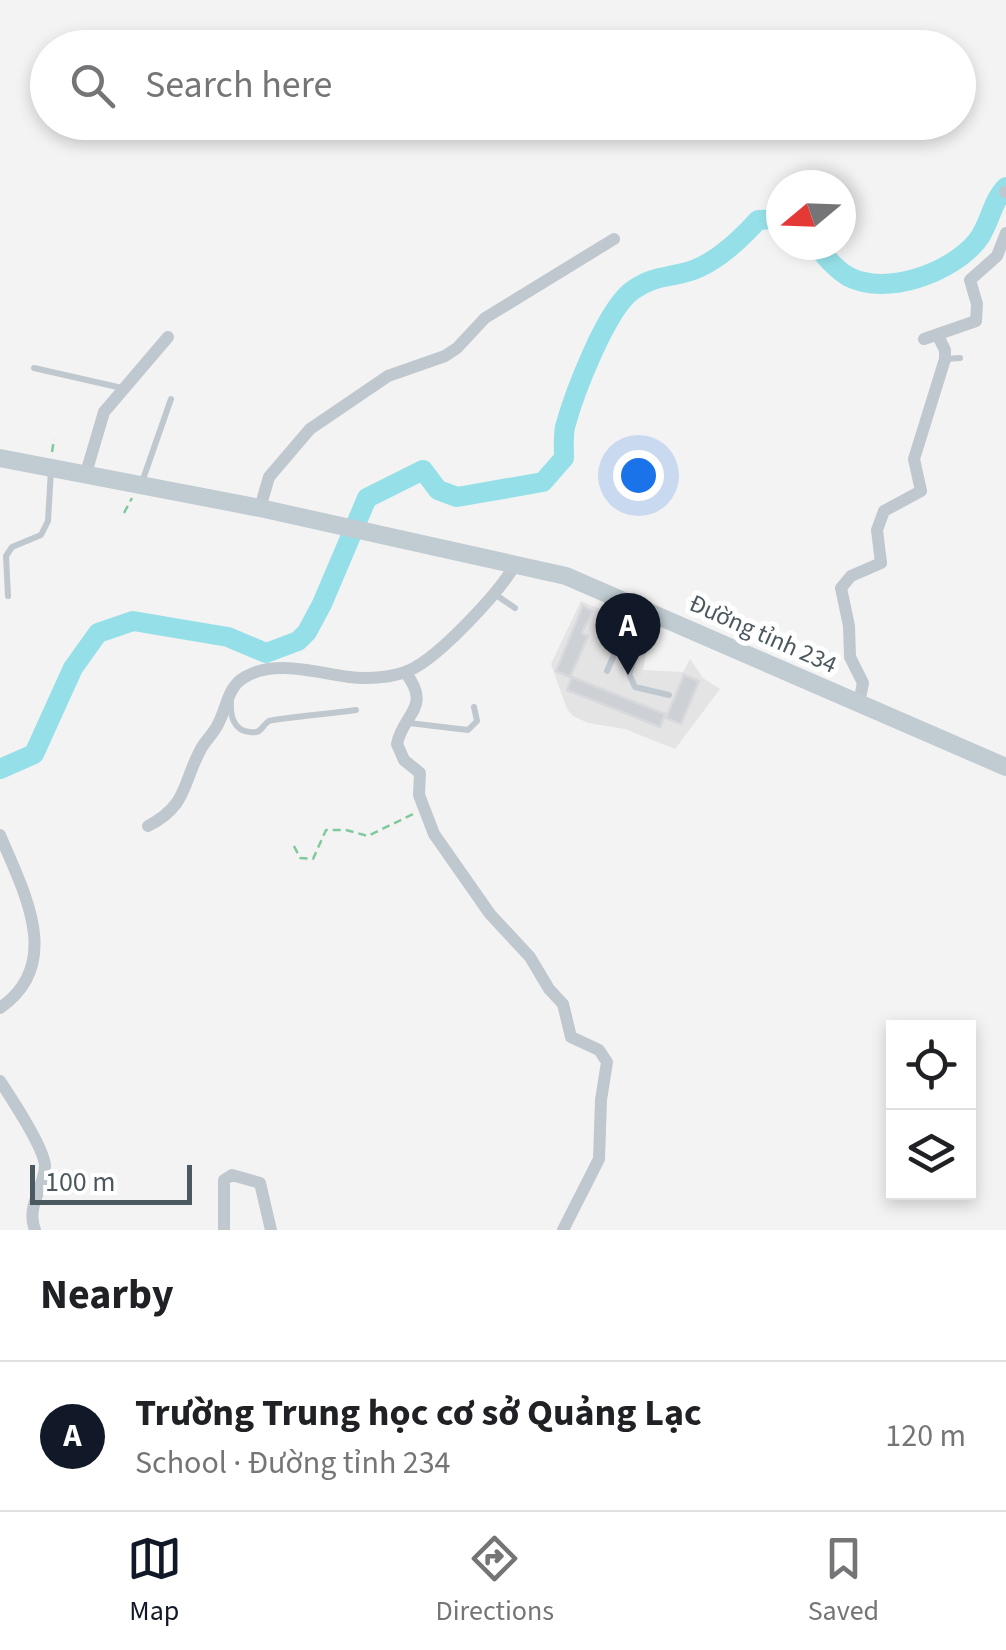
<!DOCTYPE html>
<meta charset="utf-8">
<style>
:root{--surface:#fff;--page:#f6f6f6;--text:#202124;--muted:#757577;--line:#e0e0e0;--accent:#111827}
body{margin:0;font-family:"Source Sans 3",sans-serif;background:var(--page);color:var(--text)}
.controls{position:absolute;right:30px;bottom:30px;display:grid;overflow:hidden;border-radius:0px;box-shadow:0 5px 15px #0003}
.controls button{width:90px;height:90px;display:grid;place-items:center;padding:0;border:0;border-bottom:2px solid var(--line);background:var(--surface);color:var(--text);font:50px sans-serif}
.compass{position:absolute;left:766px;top:170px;width:90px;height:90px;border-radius:50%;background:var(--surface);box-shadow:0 5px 15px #0003;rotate:251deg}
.scale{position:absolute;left:30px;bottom:25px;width:162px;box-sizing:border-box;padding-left:10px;border:5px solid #4b585f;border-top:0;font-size:28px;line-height:35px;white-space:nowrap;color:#4b585f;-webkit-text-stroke:8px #fff;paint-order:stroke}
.you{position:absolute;left:638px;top:475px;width:35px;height:35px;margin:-25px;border:8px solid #fff;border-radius:50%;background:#1a73e8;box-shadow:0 0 0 15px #1a73e833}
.badge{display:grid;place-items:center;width:65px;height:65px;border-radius:50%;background:var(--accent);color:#fff;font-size:32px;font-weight:700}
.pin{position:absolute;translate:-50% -82px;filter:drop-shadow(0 2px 5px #0008)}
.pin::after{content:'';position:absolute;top:52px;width:35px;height:30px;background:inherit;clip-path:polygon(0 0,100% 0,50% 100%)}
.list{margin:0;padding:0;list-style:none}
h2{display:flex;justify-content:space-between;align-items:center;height:130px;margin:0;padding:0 40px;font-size:42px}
h2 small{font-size:32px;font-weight:400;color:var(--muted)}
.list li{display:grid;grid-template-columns:65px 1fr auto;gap:30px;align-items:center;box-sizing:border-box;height:150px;padding:0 40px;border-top:2px solid var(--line)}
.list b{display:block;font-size:38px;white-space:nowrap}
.list p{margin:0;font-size:32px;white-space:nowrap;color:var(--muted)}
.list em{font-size:32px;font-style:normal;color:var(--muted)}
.icon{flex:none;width:55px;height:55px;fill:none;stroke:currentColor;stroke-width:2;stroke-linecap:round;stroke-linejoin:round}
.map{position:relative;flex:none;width:1006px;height:1230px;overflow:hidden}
.search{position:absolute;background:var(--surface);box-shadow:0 5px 15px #0003;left:30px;right:30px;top:30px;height:110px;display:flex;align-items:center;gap:25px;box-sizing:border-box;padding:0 35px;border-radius:55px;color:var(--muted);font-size:38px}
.sheet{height:280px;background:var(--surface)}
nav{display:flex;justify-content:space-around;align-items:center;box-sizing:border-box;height:140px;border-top:2px solid var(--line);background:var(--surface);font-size:28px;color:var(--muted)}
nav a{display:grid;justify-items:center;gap:5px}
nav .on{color:var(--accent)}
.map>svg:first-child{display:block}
</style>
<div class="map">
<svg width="1006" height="1230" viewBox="0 0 1006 1230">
<rect width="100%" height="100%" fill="#f4f3f3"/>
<path fill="#e5e4e4" d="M581,601L650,630L643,670L683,672L690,659L703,678L720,689L675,749L625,729L588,723L573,716L567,709L551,664Z"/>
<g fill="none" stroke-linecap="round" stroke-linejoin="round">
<path stroke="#95e0e8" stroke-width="20" d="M816,245C826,257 835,269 849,277C887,296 951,273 977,241C990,225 991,202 1006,187
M0,769L34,754L73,668L98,633L133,621L228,637L266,653L298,641L307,632L322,604L367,498L423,470L438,490L457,497L543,482L564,458C564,448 563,437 565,427C574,394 606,309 633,290C652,277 663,278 683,273C712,267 739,241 758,220L781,219"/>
</g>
<path fill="#cdd0d4" stroke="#d7d9dd" stroke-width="2.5" d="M583,606L592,611L582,633L588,636L570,677L556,671Z
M684,675L699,681L681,724L666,718Z
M572,677L665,714L660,727L567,690Z"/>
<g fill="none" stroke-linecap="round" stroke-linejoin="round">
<path stroke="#7fca9c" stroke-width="2.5" stroke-dasharray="8 5" stroke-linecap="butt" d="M52,452L54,439
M124,513L132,498
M294,846L300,858L313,859L326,830H346L368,836L413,814"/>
<path stroke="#bfc8ce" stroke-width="6" d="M946,359L960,358
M34,368L122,388
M142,482L171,399
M496,595L515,608
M8,596L6,556L12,547L41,535L48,521L51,470
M650,614L629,674L635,687L669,695
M607,671L635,607
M231,702C230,716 234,731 250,732C262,734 261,726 269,721C273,719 345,712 356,710
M409,723L468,730L477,721L474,707"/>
<path stroke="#bfc8ce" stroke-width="12" d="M1005,192H1006
M924,339L976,321L977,304L970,280L997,256L1006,233
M86,473L104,412L168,337
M260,508L269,477L310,429L388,376L445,356L457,348L485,318L614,239
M405,672C433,708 403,713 397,744L404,760L420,773L419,795L434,834L490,914L530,957L549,989L563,1004L571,1037L599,1050L607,1062L601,1100L599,1159L563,1230
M859,703L863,683L850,657L849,626L841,588L851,576L881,563L877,530L884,511L921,491L914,459L945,359V350L938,336
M148,826C189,805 182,782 202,747C207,739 215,732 219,722C227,707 228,686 245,677C275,659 317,673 349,677C367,679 393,678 410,670C439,657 500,592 516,563
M0,835C24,892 64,964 0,1008
M0,1081C10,1096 46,1151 45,1167C43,1189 26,1207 35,1230
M224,1230V1180L232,1175L260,1183L271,1230"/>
<path stroke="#c0cbd2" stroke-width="18" d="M0,458L260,508L566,576L1006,767"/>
</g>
<g text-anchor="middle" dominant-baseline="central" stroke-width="10" stroke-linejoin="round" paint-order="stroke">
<g font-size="25" fill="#4b585f" stroke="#fff">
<text transform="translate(763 634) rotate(24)">Đường tỉnh 234</text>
</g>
</g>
</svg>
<div class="controls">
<button><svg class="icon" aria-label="locate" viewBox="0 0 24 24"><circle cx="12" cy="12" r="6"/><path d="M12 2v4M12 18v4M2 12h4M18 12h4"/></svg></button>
<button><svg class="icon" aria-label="layers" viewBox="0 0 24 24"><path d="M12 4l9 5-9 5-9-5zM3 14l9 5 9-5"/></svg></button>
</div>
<svg class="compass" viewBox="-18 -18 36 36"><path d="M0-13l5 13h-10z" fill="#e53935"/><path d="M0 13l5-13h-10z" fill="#757577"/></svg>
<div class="scale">100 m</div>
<div class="you"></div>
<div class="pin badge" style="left:628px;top:675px">A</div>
<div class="search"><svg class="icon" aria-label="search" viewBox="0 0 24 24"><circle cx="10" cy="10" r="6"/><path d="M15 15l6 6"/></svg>Search here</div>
</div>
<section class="sheet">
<h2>Nearby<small></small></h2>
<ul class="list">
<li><span class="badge">A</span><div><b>Trường Trung học cơ sở Quảng Lạc</b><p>School · Đường tỉnh 234</p></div><em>120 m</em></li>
</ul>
</section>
<nav>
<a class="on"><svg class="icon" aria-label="map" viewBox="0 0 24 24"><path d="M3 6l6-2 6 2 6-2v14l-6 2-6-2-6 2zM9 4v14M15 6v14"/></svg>Map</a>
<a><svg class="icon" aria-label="directions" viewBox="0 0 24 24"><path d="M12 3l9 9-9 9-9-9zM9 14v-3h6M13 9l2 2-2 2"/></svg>Directions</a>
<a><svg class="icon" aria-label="saved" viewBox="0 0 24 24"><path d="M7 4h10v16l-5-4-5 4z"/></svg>Saved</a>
</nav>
